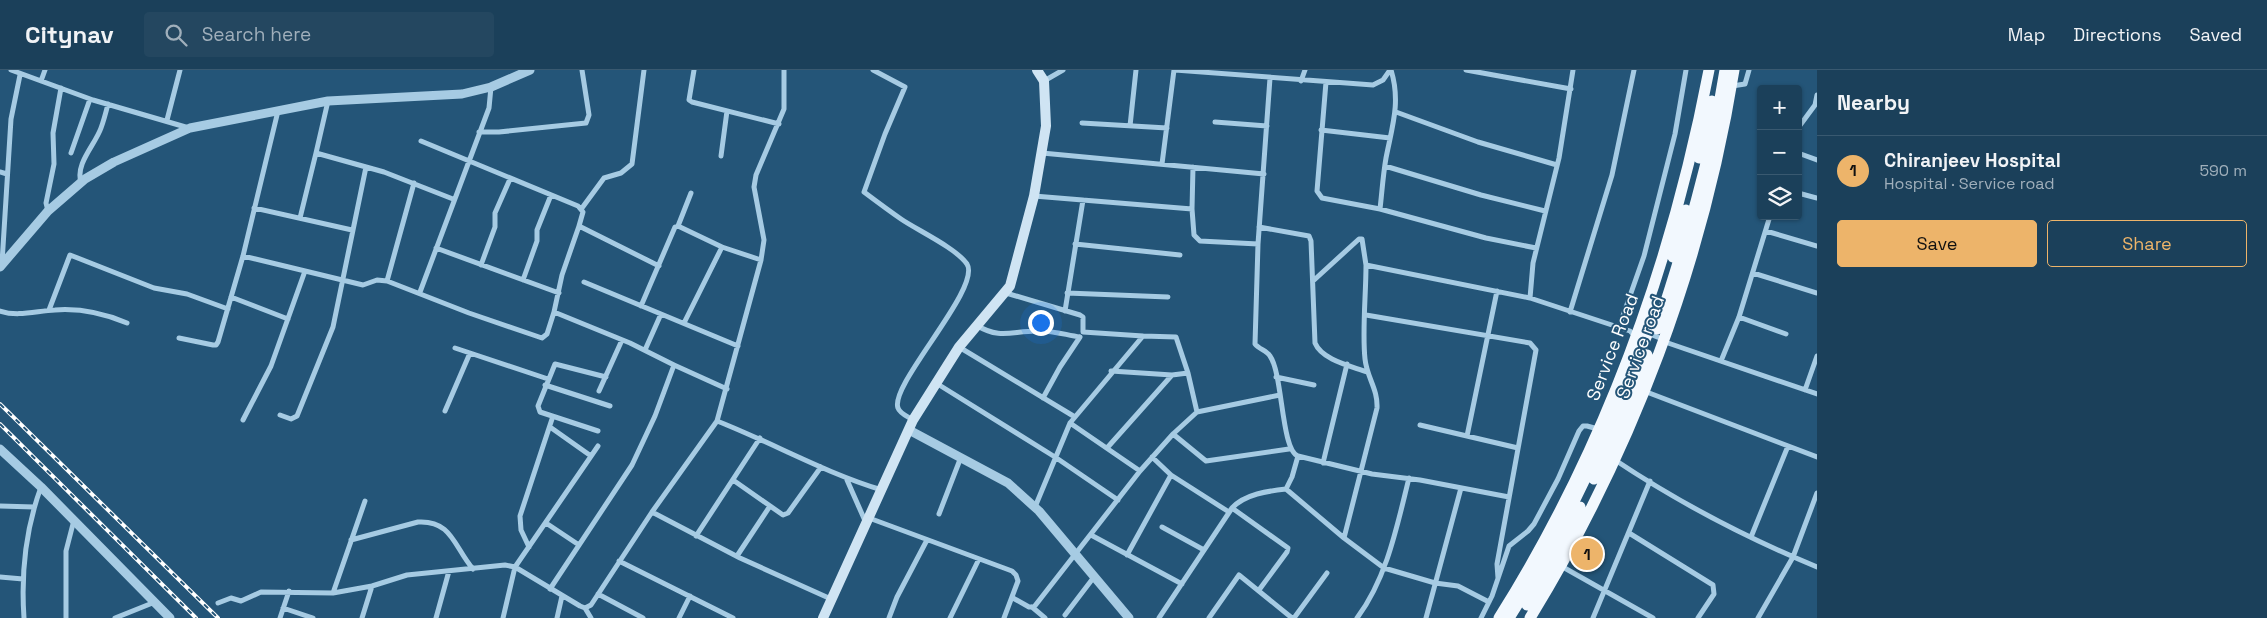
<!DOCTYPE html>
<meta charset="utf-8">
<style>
:root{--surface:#1b405a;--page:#244760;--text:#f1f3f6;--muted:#a0afbb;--line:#395970;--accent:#edb46a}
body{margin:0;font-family:"Space Grotesk",sans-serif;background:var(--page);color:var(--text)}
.controls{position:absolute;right:15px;top:15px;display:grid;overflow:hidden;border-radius:5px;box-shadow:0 1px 4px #0004}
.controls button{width:45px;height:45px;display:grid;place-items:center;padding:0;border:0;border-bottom:1px solid var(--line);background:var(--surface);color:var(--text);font:25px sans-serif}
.you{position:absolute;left:1040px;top:252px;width:18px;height:18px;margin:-12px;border:4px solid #fff;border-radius:50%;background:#1a73e8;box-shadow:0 0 0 8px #1a73e833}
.badge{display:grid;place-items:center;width:32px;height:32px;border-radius:50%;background:var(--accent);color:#111;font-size:16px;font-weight:700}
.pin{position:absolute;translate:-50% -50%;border:2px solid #fff;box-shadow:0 1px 5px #0006}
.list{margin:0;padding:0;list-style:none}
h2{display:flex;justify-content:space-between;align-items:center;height:65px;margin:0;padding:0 20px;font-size:21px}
h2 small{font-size:16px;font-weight:400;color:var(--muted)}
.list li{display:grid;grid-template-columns:32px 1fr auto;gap:15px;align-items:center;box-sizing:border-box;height:70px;padding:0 20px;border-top:1px solid var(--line)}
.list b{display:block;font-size:19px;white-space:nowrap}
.list p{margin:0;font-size:16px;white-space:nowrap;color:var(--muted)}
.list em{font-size:16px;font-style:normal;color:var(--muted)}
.actions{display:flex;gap:10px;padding:15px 20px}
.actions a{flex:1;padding:11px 0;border:1px solid var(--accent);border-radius:5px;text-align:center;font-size:18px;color:var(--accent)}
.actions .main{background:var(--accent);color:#111}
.icon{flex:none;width:28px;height:28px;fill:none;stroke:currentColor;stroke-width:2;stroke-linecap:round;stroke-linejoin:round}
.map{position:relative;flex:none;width:1817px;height:548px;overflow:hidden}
header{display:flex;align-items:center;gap:30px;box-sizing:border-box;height:70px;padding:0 25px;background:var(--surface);border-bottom:1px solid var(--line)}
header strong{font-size:24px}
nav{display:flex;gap:28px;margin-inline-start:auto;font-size:18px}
.search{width:350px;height:45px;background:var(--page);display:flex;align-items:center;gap:12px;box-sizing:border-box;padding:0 18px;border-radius:5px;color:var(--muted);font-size:19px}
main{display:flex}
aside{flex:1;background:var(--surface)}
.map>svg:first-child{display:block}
</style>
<header>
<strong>Citynav</strong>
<div class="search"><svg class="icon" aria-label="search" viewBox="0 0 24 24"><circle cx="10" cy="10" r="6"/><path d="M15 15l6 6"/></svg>Search here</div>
<nav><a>Map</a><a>Directions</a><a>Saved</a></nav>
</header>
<main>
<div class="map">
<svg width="1817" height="548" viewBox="0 0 1817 548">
<rect width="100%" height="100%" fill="#245578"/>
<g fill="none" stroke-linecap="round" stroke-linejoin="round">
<path stroke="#a6cbe3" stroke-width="5" d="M11,0L93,30L189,58
M694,0L689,30L692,32L779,54
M873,0L905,17L885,64L864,122C876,131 888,140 901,149C917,160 956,178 967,194C982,218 889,315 898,338C900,344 909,347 913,350
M1175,0L1373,15L1383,10L1390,0
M1466,0L1571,19
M1270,8L1258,174L1255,274C1259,279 1267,281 1270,286C1283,304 1281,380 1298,386
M41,11L45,0
M1044,11L1063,0
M1301,11L1305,0
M1326,12L1317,121L1322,128L1380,139L1486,168L1536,178
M1732,16L1745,14L1749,0
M328,31L316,83L384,102L453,129
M1396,42L1478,72L1557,95
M167,50L180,0
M1215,52L1267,56
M1082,53L1167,58
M1130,56L1136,0
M1798,58L1815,35L1817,25
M1321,60L1390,68
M479,62H499L586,53L589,45L582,0
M421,71L578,136L583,142L579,156L659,196
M71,83L90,29
M1042,83L1264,104
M1798,83L1817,90
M721,86L727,41
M1162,94L1174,0
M1385,96L1481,125L1545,141
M0,102L7,104
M81,112C75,94 95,75 101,58C104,50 106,42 108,34
M1798,123L1817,128
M1034,126L1192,139L1194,165L1200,171L1258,174
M254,138L352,160
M582,138L604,108L621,103L632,94L644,0
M1192,139L1193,97
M1380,139C1382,122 1383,105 1386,88C1392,57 1401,32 1391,0
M48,141L46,133L54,94L53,63L61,18
M300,148L316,83
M678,156L691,123
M1259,157L1309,166L1311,171L1315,273C1322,290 1351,296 1367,302
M1766,161L1817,176
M1075,174L1180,185
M722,177L761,190
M436,178L559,223
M243,186L363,215L377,210L387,211L469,243L542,268L547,264L554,242L630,273L674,295L655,346L632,395L550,519
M2,193L11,49L20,5
M481,195L495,157V143L510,109
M1753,203L1817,223
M523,210L537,171V160L551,125
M387,211L414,113
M1313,211L1359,169H1362L1366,195L1530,228L1630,261L1635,266
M584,212L738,276
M420,222L489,38L491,17
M1006,223L1080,245L1083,247V262L1143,266
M1067,223L1168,227
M231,227L288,249
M1530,228L1533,193L1559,88L1573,0
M641,236L675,157L678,156L722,177L684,253
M49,240L70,185L154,218L187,224L228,239
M0,241C18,247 36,241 55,240C81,238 103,243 127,253
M1065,241L1083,130
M554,242L562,205L579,156
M1570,242L1612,105L1634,0
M1366,245L1530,273L1536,280L1497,494L1498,508
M1739,247L1786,264
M976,255C1001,270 1011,261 1037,261C1051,260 1066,265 1080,267
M1619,257L1644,186L1675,64L1686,0
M1647,263L1665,270
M179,268L213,275H216L218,272L243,186L278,41
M1668,273L1817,324
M959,277L1075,347
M455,278L548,309
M645,280L661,244
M1721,291L1739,247L1770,146
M674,295L727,319
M1111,301L1172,305
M1276,307L1314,315
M936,313L1055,387L1118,430
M545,315L610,336
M1805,320L1817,286
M599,321L622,270
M1644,321L1817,387
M1043,328L1060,297L1080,267
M445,341L470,283
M280,345L291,349L297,346L333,257L366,97
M243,350L271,296L305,201
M717,351C773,373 825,403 882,420
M1070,353L1140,401
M1420,355L1518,378
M550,357L591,386
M598,361L540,342L538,336L555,294L606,307
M1173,364L1206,391L1289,379
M1467,366L1497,221
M1107,378L1172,305L1188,303
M1152,387L1171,405L1229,442
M1615,390C1678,432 1747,468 1817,497
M1323,393L1347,294
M733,410L783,445L788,443L821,397
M847,410L866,453
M1286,419L1344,468L1384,498L1435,513L1458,516L1489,532
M0,436L34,437
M1035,437L1070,353L1143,266L1176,267L1188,303L1197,342
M1232,438L1288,478L1287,482L1259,520
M652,442L740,488L831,529
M939,444L961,387
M869,448L1012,501L1016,505L1018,511L1004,548
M546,453L579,475
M1162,457L1204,480
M1629,463L1713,515L1714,524L1698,548
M1091,465L1182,514
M696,466L760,368
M1751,467L1788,376
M1344,468L1377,338C1378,319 1367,308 1365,289C1362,261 1366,225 1366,195
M351,470L418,452C452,450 454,477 473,499
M529,477L521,460L520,446L553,346
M1127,485L1171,405
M737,486L770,436
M619,491L733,548
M1561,496L1653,548
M0,507L23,509
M333,523L365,431
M598,524L643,548
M1013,528L1029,537H1034L1140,401L1173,364L1197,342L1280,325
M218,533L231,528L241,531L261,522L333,523L372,516L407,505L505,495L515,497L580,536L585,538L591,535L652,442L717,351L761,190L764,170L754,117L756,105L784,39V0
M1032,537L1045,548
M283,538L313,548
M585,538L591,548
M1065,545L1094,507
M24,548C21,505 26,458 41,417
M66,548V481L74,450
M115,548L155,532
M280,548L289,521
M362,548L372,516
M436,548L449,501
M503,548L515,497L598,376
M557,548L562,526
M679,548L690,526
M889,548L897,527L927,470
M950,548L979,489
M1159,548L1232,438C1245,424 1268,421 1286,419L1292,407L1298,386L1372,404L1420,410L1509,427
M1209,548L1239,505L1292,548
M1294,548L1327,503
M1357,548C1387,508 1397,456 1409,408
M1426,548L1461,418
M1481,548L1492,526L1509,476L1528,461L1534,454L1558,409L1579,361L1583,356H1587L1598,359
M1593,548L1650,411
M1758,548L1793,487L1817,423"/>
<path stroke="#a6cbe3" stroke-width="9" d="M0,197L48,141L85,109L114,92L190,58L328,31L462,24L491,17L530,0
M909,360L1008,413L1039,441L1129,548
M0,379L41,417L170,548"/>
<path stroke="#cfe4f3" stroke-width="10" d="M823,548L913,350L959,277L1010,216L1034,126L1046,56L1044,11L1037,0"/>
<path stroke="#f2f8fe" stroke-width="11" d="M1699,88L1712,31
M1673,187L1686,140
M1657,259C1685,173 1711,89 1725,0
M1594,409L1620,358L1647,285
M1527,535L1553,491L1580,437
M1499,548C1604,381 1672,193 1709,0
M1509,548C1562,464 1604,374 1640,282
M1530,548C1632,382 1703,193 1734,0"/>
<defs>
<path id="rail" d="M0,334L218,548
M0,354L196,548"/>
</defs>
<use href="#rail" stroke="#fff" stroke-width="4"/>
<use href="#rail" stroke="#245578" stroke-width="2" stroke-dasharray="5.5" stroke-linecap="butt"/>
<path stroke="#f2f8fe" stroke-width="11" d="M1640,282L1651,255"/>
</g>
<g text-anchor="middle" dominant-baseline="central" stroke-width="4" stroke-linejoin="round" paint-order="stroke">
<g font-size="18" fill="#fff" stroke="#245578">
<text transform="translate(1612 277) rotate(-69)">Service Road</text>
<text transform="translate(1640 277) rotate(-70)">Service road</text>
</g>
</g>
</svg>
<div class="controls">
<button>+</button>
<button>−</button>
<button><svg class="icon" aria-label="layers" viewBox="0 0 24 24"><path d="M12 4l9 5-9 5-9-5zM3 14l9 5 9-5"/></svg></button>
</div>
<div class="you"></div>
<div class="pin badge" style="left:1587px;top:484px">1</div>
</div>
<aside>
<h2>Nearby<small></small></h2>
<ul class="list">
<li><span class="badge">1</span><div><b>Chiranjeev Hospital</b><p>Hospital · Service road</p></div><em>590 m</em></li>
</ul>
<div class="actions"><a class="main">Save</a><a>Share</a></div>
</aside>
</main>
